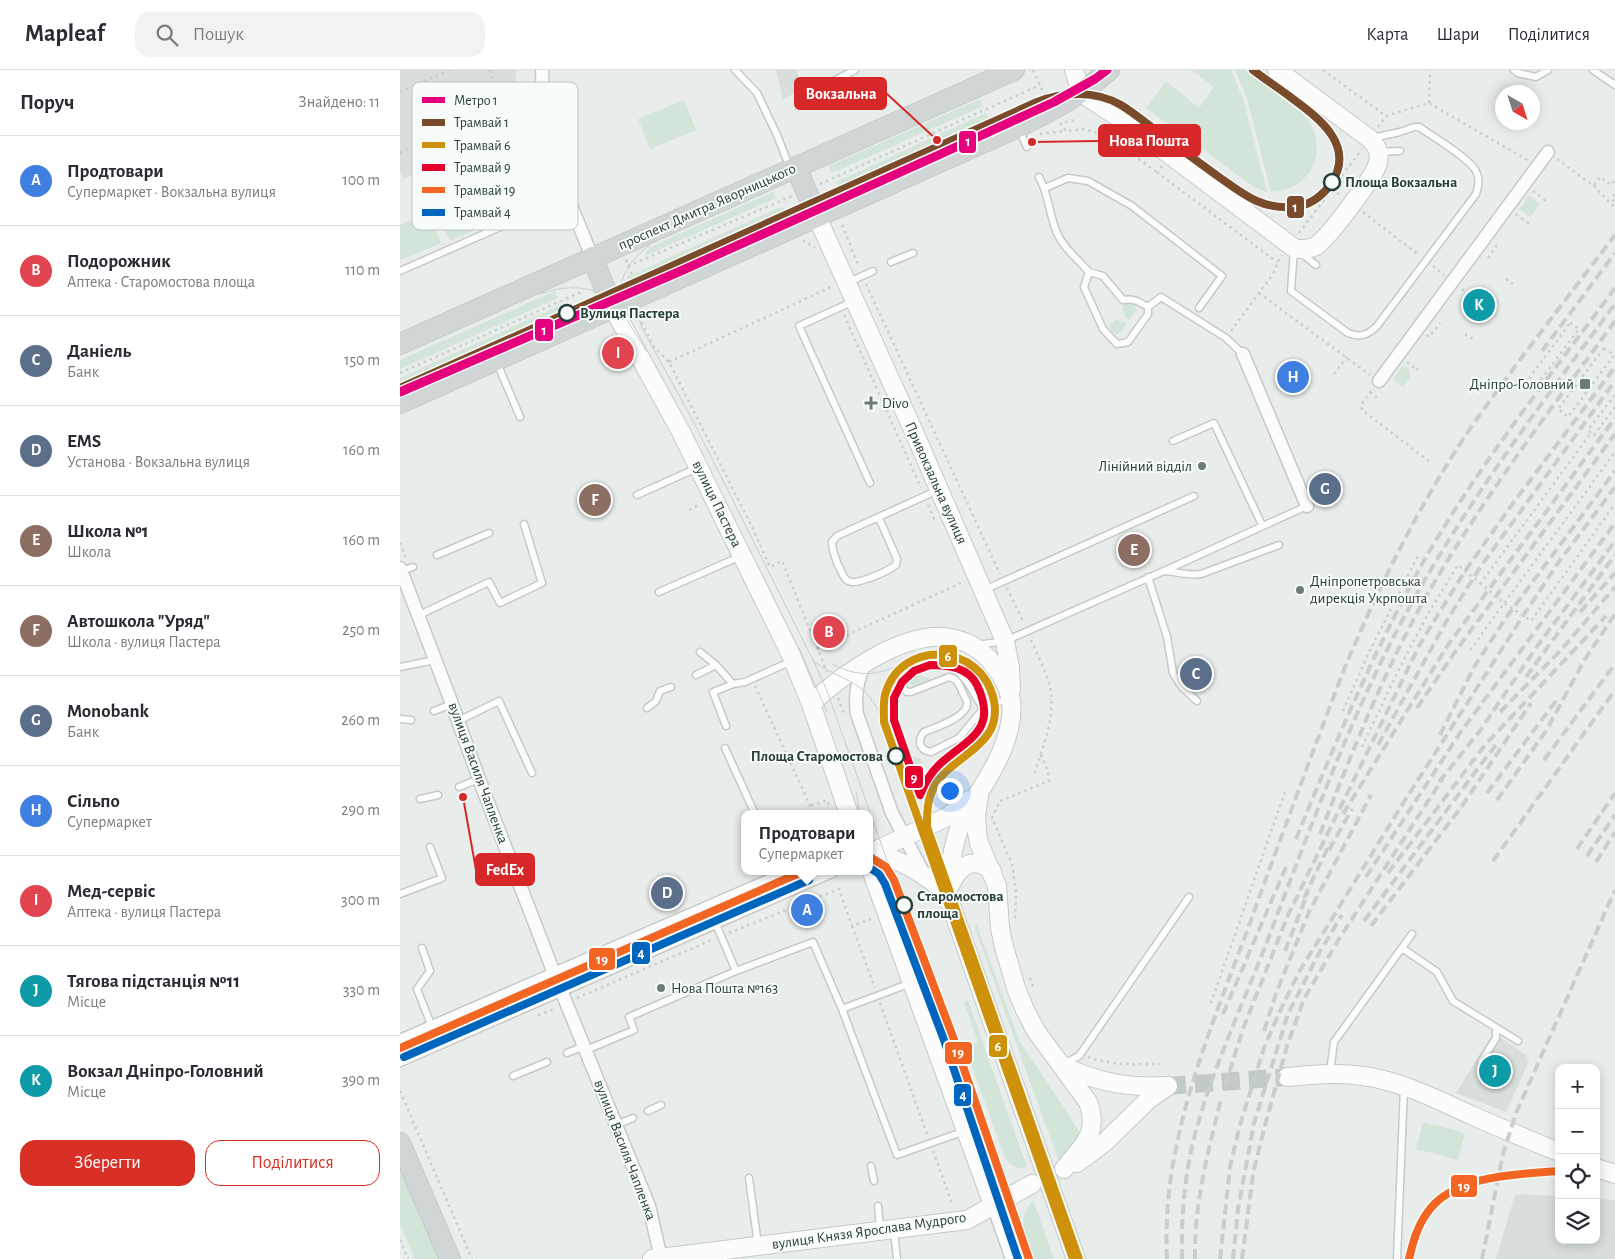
<!DOCTYPE html>
<html lang="uk">
<meta charset="utf-8">
<style>
:root{--surface:#fff;--page:#f2f2f3;--text:#2b2b33;--muted:#7c7c81;--line:#e1e1e2;--accent:#d93025}
body{margin:0;font-family:"Alegreya Sans",sans-serif;background:var(--page);color:var(--text)}
.controls{position:absolute;right:15px;bottom:15px;display:grid;overflow:hidden;border-radius:10px;box-shadow:0 2px 12px #0003}
.controls button{width:45px;height:45px;display:grid;place-items:center;padding:0;border:0;border-bottom:1px solid var(--line);background:var(--surface);color:var(--text);font:25px sans-serif}
.compass{position:absolute;left:1095px;top:15px;width:45px;height:45px;border-radius:50%;background:var(--surface);box-shadow:0 2px 12px #0003;rotate:141deg}
.you{position:absolute;left:549px;top:720px;width:18px;height:18px;margin:-12px;border:4px solid #fff;border-radius:50%;background:#1a73e8;box-shadow:0 0 0 8px #1a73e833}
.badge{display:grid;place-items:center;width:32px;height:32px;border-radius:50%;background:var(--accent);color:#fff;font-size:16px;font-weight:700}
.pin{position:absolute;translate:-50% -50%;border:2px solid #fff;box-shadow:0 1px 5px #0006}
.popup{position:absolute;left:341px;top:740px;width:132px;height:65px;box-sizing:border-box;display:grid;place-content:center;border-radius:10px;background:var(--surface);filter:drop-shadow(0 1px 4px #0005);font-size:16px;white-space:nowrap;color:var(--muted)}
.popup b{font-size:19px;color:var(--text)}
.popup::after{content:'';position:absolute;left:50%;top:100%;margin-left:-10px;border:10px solid transparent;border-top-color:var(--surface)}
.list{margin:0;padding:0;list-style:none}
h2{display:flex;justify-content:space-between;align-items:center;height:65px;margin:0;padding:0 20px;font-size:21px}
h2 small{font-size:16px;font-weight:400;color:var(--muted)}
.list li{display:grid;grid-template-columns:32px 1fr auto;gap:15px;align-items:center;box-sizing:border-box;height:90px;padding:0 20px;border-top:1px solid var(--line)}
.list b{display:block;font-size:19px;white-space:nowrap}
.list p{margin:0;font-size:16px;white-space:nowrap;color:var(--muted)}
.list em{font-size:16px;font-style:normal;color:var(--muted)}
.actions{display:flex;gap:10px;padding:15px 20px}
.actions a{flex:1;padding:11px 0;border:1px solid var(--accent);border-radius:15px;text-align:center;font-size:18px;color:var(--accent)}
.actions .main{background:var(--accent);color:#fff}
.icon{flex:none;width:28px;height:28px;fill:none;stroke:currentColor;stroke-width:2;stroke-linecap:round;stroke-linejoin:round}
.map{position:relative;flex:none;width:1215px;height:1189px;overflow:hidden}
header{display:flex;align-items:center;gap:30px;box-sizing:border-box;height:70px;padding:0 25px;background:var(--surface);border-bottom:1px solid var(--line)}
header strong{font-size:24px}
nav{display:flex;gap:28px;margin-inline-start:auto;font-size:18px}
.search{width:350px;height:45px;background:var(--page);display:flex;align-items:center;gap:12px;box-sizing:border-box;padding:0 18px;border-radius:15px;color:var(--muted);font-size:19px}
main{display:flex}
aside{flex:1;background:var(--surface)}
.map>svg:first-child{display:block}
</style>
<header>
<strong>Mapleaf</strong>
<div class="search"><svg class="icon" aria-label="search" viewBox="0 0 24 24"><circle cx="10" cy="10" r="6"/><path d="M15 15l6 6"/></svg>Пошук</div>
<nav><a>Карта</a><a>Шари</a><a>Поділитися</a></nav>
</header>
<main>
<aside>
<h2>Поруч<small>Знайдено: 11</small></h2>
<ul class="list">
<li><span class="badge" style="background:#3f7fe0">A</span><div><b>Продтовари</b><p>Супермаркет · Вокзальна вулиця</p></div><em>100 m</em></li>
<li><span class="badge" style="background:#e0444e">B</span><div><b>Подорожник</b><p>Аптека · Старомостова площа</p></div><em>110 m</em></li>
<li><span class="badge" style="background:#5c6f8a">C</span><div><b>Даніель</b><p>Банк</p></div><em>150 m</em></li>
<li><span class="badge" style="background:#5c6f8a">D</span><div><b>EMS</b><p>Установа · Вокзальна вулиця</p></div><em>160 m</em></li>
<li><span class="badge" style="background:#8d6e63">E</span><div><b>Школа №1</b><p>Школа</p></div><em>160 m</em></li>
<li><span class="badge" style="background:#8d6e63">F</span><div><b>Автошкола &quot;Уряд&quot;</b><p>Школа · вулиця Пастера</p></div><em>250 m</em></li>
<li><span class="badge" style="background:#5c6f8a">G</span><div><b>Monobank</b><p>Банк</p></div><em>260 m</em></li>
<li><span class="badge" style="background:#3f7fe0">H</span><div><b>Сільпо</b><p>Супермаркет</p></div><em>290 m</em></li>
<li><span class="badge" style="background:#e0444e">I</span><div><b>Мед-сервіс</b><p>Аптека · вулиця Пастера</p></div><em>300 m</em></li>
<li><span class="badge" style="background:#0f9aa8">J</span><div><b>Тягова пiдстанцiя №11</b><p>Місце</p></div><em>330 m</em></li>
<li><span class="badge" style="background:#0f9aa8">K</span><div><b>Вокзал Днiпро-Головний</b><p>Місце</p></div><em>390 m</em></li>
</ul>
<div class="actions"><a class="main">Зберегти</a><a>Поділитися</a></div>
</aside>
<div class="map">
<svg width="1215" height="1189" viewBox="0 0 1215 1189">
<rect width="100%" height="100%" fill="#e8edeb"/>
<path fill="#d7dedb" d="M0,0H117L111,38L108,44L48,72L54,86L3,109L0,102Z
M376,0H397L401,20L383,29Z
M1090,968H1101L1126,985L1129,991L1106,1042L1056,1023Z
M1115,1124L1159,1126V1170H1196V1129L1215,1130V1189H1096Z"/>
<path fill="#d3e4d8" d="M792,0H831L843,29L867,122L854,117L746,38L766,11L799,38L814,17Z
M835,0H845L902,43C932,73 914,121 871,122L847,28Z
M580,29L583,36L432,103L429,96Z
M284,30L296,60L250,79L238,49Z
M586,43L592,55L440,121L436,112Z
M82,118L94,143L88,154L50,171L36,139Z
M373,122L376,128L247,185L246,182L253,176Z
M1129,126L1140,134L1130,147L1119,139Z
M378,138H383L384,141L226,212L227,207Z
M29,143L41,173L0,190V155Z
M155,221L158,228L0,299V290Z
M729,232L734,234L737,240L730,249L726,248L723,241V234Z
M161,235L163,240L0,314V308Z
M716,250L727,253L722,261L717,264L712,262L709,255Z
M1004,295L1010,300V308L1003,317L993,309Z
M529,588C557,588 578,599 588,626C575,624 575,613 568,604C548,578 511,591 496,615H493C503,601 513,593 529,588Z
M517,604L532,609V610L515,617L509,613V609L514,605Z
M590,641C586,677 562,682 539,703C530,711 531,716 519,720L507,687L511,686L521,689L523,693L516,697L520,705L555,687L553,680H556L559,685L572,675L583,663L579,658C580,651 582,644 590,641Z
M577,855L619,970L679,1061C679,1075 670,1084 659,1092L574,856Z
M568,931L627,1097C617,1100 611,1096 605,1088L565,977L578,972L564,932Z
M1023,1052L1065,1063L1058,1090L1016,1079Z
M0,1096L40,1187L35,1189H15L0,1154Z
M633,1130L654,1189H633C626,1167 615,1150 633,1130Z"/>
<g fill="none" stroke-linecap="round" stroke-linejoin="round">
<path stroke="#c1cac7" stroke-width="18" stroke-dasharray="18 9" stroke-linecap="butt" d="M768,1016L887,1007"/>
<defs>
<path id="lane" d="M335,0L357,23L377,65L390,98
M1114,0L1118,3L1136,7L1148,0
M1193,0L1215,15
M420,18L455,0
M619,60L627,77
M979,82L1000,81
M639,107C649,125 649,145 657,163C664,179 678,189 689,202L684,217L703,259L717,274L728,272L748,244V237C739,232 734,228 723,230L703,206L689,202
M645,118L668,108L688,111L732,136L822,206L799,238
M894,179L891,221L948,263C960,268 968,265 977,256L1076,124C1079,116 1080,109 1076,101C1069,88 1032,66 1019,57H1014L1000,62L972,68
M901,183L916,195
M491,192L513,183
M0,201L116,150L95,99
M449,212L473,201
M454,231L399,256L470,413
M748,237L761,227L826,268L843,284
M97,293L120,347
M773,371L814,353L862,455
M237,425L297,398
M479,448L497,489L496,495C488,501 456,516 448,511C443,508 441,500 438,495C435,487 432,480 432,472L437,466L538,420
M37,485L89,463
M1,501L13,497
M765,501C777,502 789,506 801,504L879,475
M748,507L767,567L773,603L781,616L797,631
M584,520L794,426
M259,522L341,486
M19,545L89,512L100,533L142,513L124,454
M577,575L605,571L764,501L907,436
M300,582L316,595L333,614L345,612L392,591
M540,594C564,598 572,620 583,639L559,668L531,682C519,680 517,671 524,662C536,657 569,647 567,632C566,628 563,624 562,621C559,614 557,609 549,607L511,622H507C489,605 529,595 540,594Z
M0,597L35,590
M296,605L316,595
M247,638L256,631L260,621L271,617
M583,639L594,632L609,631
M34,641L52,634
M0,649L11,650
M58,651L99,631L132,703
M326,656L313,622L333,614
M325,678L355,744
M59,717L79,709
M20,729L38,725
M0,824L42,808L30,777
M309,838L336,901
M22,878L30,901L17,919L32,957
M1002,878L1037,902L1053,931L1118,971
M511,913L442,939L497,1085L565,1061
M186,980L234,960L229,947L336,901L413,872L442,939
M167,983L184,976
M1081,992L1096,968V958
M665,993L679,986L789,827
M930,1002L934,972L1012,864
M113,1006L147,992
M248,1041L261,1035
M216,1055L233,1048
M471,1096L474,1111
M349,1108L358,1175
M478,1136L480,1159
M494,1160L497,1189
M997,1189L1004,1017"/>
<path id="street" d="M142,0L144,62L147,76L192,187
M843,284L907,436
M979,311L1148,82
M0,498L49,626L79,709L152,898L249,1136L261,1188
M465,593C457,610 454,625 457,644L492,743L525,806
M0,971L392,801
M0,990L432,801
M593,1135L612,1189"/>
<path id="secondary" d="M674,0L681,23L730,55L894,178C902,180 908,180 916,176C928,168 975,106 978,93C981,82 976,75 970,69L877,0
M417,147L514,362L605,571L610,598L611,620
M213,238L281,362L391,585L411,634L449,744
M411,634C441,605 500,564 544,567C565,569 584,580 595,597C602,606 609,619 611,631C614,655 602,684 590,704C582,720 570,733 563,749C552,773 550,799 547,824L676,1189
M579,727L576,745L577,762L579,773L597,816L600,858L604,877L616,918L625,940L636,961L688,1032C700,1064 682,1076 664,1099
M470,783L547,747L569,730
M470,785C494,783 530,808 547,824
M470,797L593,1135
M550,816C558,796 573,785 592,801
M662,995C696,1013 730,1018 768,1016
M887,1007C912,1005 937,1002 963,1006C1001,1011 1036,1029 1071,1045C1100,1058 1129,1070 1159,1082
M677,1093L705,1072L748,1030L768,1016
M1196,1098L1215,1104
M252,1189L567,1150L632,1114"/>
<path id="primary" d="M396,97L417,147
M192,187L213,238
M0,274L614,0
M0,333L618,57C651,41 682,25 709,0
M0,1073L50,1189"/>
</defs>
<use href="#lane" stroke="#c5cac8" stroke-width="9"/>
<use href="#street" stroke="#c5cac8" stroke-width="15"/>
<use href="#secondary" stroke="#c4cac8" stroke-width="20"/>
<use href="#primary" stroke="#c4cbc8" stroke-width="22"/>
<path stroke="#c7cecb" stroke-width="2.5" stroke-dasharray="2.5 4" stroke-linecap="butt" d="M90,0L98,38
M633,0L645,26
M923,0L986,46L1029,33L1129,91
M0,22L49,0
M1029,33L1030,0
M665,52L676,50
M660,53L666,61L684,59L707,66L758,103
M978,57L986,46
M640,64L666,61
M0,83L98,38L118,39L123,58L145,106
M1157,89L1194,116L1215,138
M762,96L758,103L877,192
M420,114L640,15
M1194,115L1200,107L1211,115L1215,110
M932,119L941,126
M1133,121L1145,130L1146,128
M1215,124L1212,129L1215,132
M963,142L1019,185
M1116,144L1128,153L1127,154
M442,155L459,197
M899,163L962,79
M403,172L404,171L415,178
M1088,188L1097,175L1096,173
M226,190L235,212
M228,196L392,126
M1033,196L1044,205
M1106,209L1113,214
M466,214L600,504
M1062,219L1069,225
M859,223L970,305
M245,241L240,249L254,277L269,292L353,459L370,497L382,491L427,602
M444,245L521,418
M1170,253L1179,259L1133,320L1125,314Z
M831,261L873,204L878,192L882,185
M1065,264L1073,269
M1027,265L1029,267L1040,253
M1204,278L1214,285L1168,347L1158,339Z
M269,292L431,217
M1007,292L1017,300L1018,298
M0,303L181,222
M934,304L947,287
M971,321L961,335L962,340L1030,392
M970,322L977,328
M1215,325L1188,360L1194,365L1215,337
M528,435L536,453
M289,440L300,434
M0,473L6,488
M1080,514L1191,363
M607,518L624,553
M631,570C637,584 647,602 650,617C656,645 643,678 634,704
M417,579L563,512
M1070,580L1215,382
M355,616L414,744
M438,628L444,644
M943,641L969,582L1019,484
M962,677L999,599L1028,544L1058,495L1104,533L1131,551L1215,434
M411,736L427,730L429,735
M615,848L616,822L612,794L592,748L600,731L649,711L648,701L641,685
M452,856L475,918
M329,863L439,819L452,856L471,849
M630,908L634,920
M177,928L314,869
M480,933L528,1067
M811,933L886,719
M138,945L155,939
M688,987C711,996 736,994 760,994
M0,1021L72,1189
M533,1081L553,1136
M0,1170L8,1189"/>
<use href="#lane" stroke="#fcfcfc" stroke-width="6"/>
<use href="#street" stroke="#fcfcfc" stroke-width="12"/>
<use href="#secondary" stroke="#fcfcfc" stroke-width="18"/>
<use href="#primary" stroke="#d0d6d5" stroke-width="20"/>
<path stroke="#c9cdcc" stroke-width="1" d="M267,199C242,213 232,229 242,258L292,349L414,592L427,621L494,810
M140,224C171,213 198,216 225,237
M246,281C238,266 226,252 221,235C215,211 231,188 250,175
M399,578L427,642
M414,592C452,616 469,610 485,658
M432,594C463,610 481,604 511,590
M491,658L517,729L521,759
M456,722L460,744
M0,984L420,801"/>
<path stroke="#c9cdcc" stroke-width="4" stroke-dasharray="10 5" stroke-linecap="butt" d="M1142,281L1215,183
M1180,542L1215,503
M1126,607L1215,485
M1017,638L1055,582L1215,364
M1100,642L1161,580L1215,517
M1040,665L1074,597L1108,545L1215,401
M978,675L1046,552L1081,496L1215,311
M1144,690L1215,594
M1039,712L1079,662L1138,575L1215,471
M1087,723L1158,628
M1097,730L1146,661L1185,589L1215,544
M943,744L1048,575L1215,348
M920,764C951,685 982,606 1023,532C1079,433 1148,343 1215,251
M896,769C935,673 975,578 1026,487C1081,392 1150,306 1215,218
M1177,779L1215,723
M929,780L952,739
M1187,786L1215,745
M1093,791L1215,620
M1196,792L1215,762
M988,803L1085,675L1206,546
M966,807L1060,663L1215,453
M904,828L930,773
M964,851L1082,693L1096,675
M971,856L1062,736L1131,633
M885,881L908,822
M823,944L886,797
M864,961L877,921L909,842L971,725
M825,1016L843,959L888,845L1020,574L1065,501L1111,436L1215,297
M767,1189C761,1075 807,968 846,864C878,775 911,686 945,597C981,512 1022,429 1074,353C1119,289 1168,227 1215,165
M782,1189C781,1146 785,1098 797,1057C814,997 840,940 863,882C909,763 951,641 1014,529C1072,425 1144,330 1215,234
M795,1189C794,1134 808,1082 821,1029
M820,1189L830,1097L840,1055L864,978L879,943L899,902L1002,735L1123,546L1158,493L1215,417
M833,1189L838,1139L854,1053L888,944L919,883L942,845
M842,1189L853,1104L865,1055L887,976L904,929L939,869L1043,708
M1082,1189L1103,1084L1116,1043L1215,820"/>
<defs>
<path id="tram-1" d="M0,318L637,32C664,22 695,20 721,35C734,43 746,53 758,62C778,77 798,92 819,107C844,125 861,139 893,137C909,136 922,126 931,114C956,76 920,49 893,29C880,19 866,10 853,0"/>
<path id="tram-2" d="M673,1189L484,652C484,644 483,633 485,625C500,568 582,572 594,631C603,677 551,685 534,717C527,730 527,742 527,757L679,1189"/>
<path id="tram-3" d="M530,595C548,595 568,597 577,615C598,659 570,668 541,693C531,702 525,712 520,725L494,650V628L502,612L514,601Z"/>
<path id="tram-4" d="M470,787L486,797L494,810L553,967L629,1189
M0,978L404,801
M1009,1189C1013,1172 1017,1157 1027,1143C1052,1105 1118,1104 1159,1101"/>
<path id="tram-5" d="M470,798L479,804L485,814L544,970L618,1189
M4,987L409,810"/>
</defs>
<use href="#tram-1" stroke="#f7fbf9" stroke-width="11"/>
<use href="#tram-2" stroke="#f7fbf9" stroke-width="11"/>
<use href="#tram-3" stroke="#f7fbf9" stroke-width="11"/>
<use href="#tram-4" stroke="#f7fbf9" stroke-width="11"/>
<use href="#tram-5" stroke="#f7fbf9" stroke-width="11"/>
<use href="#tram-1" stroke="#7a4b2a" stroke-width="8"/>
<use href="#tram-2" stroke="#cd910b" stroke-width="8"/>
<use href="#tram-3" stroke="#e4002b" stroke-width="8"/>
<use href="#tram-4" stroke="#f26522" stroke-width="8"/>
<use href="#tram-5" stroke="#0065bd" stroke-width="8"/>
<defs>
<path id="metro-1" d="M0,322L283,200L543,83L654,32L695,9L707,0"/>
</defs>
<use href="#metro-1" stroke="#f7fbf9" stroke-width="12"/>
<use href="#metro-1" stroke="#e5007d" stroke-width="9"/>
</g>
<g fill="#f7fbf9" stroke="#273f38" stroke-width="2.5">
<circle cx="932" cy="112" r="8"/>
<circle cx="167" cy="243" r="8"/>
<circle cx="496" cy="686" r="8"/>
<circle cx="504" cy="835" r="8"/>
</g>
<g fill="#6b7c77" stroke="#f7fbf9" stroke-width="2">
<rect x="1179" y="308" width="12" height="12" rx="2.5"/>
<path d="M468.5 325.5h5v5h5v5h-5v5h-5v-5h-5v-5h5z"/>
<circle cx="802" cy="396" r="5"/>
<circle cx="900" cy="520" r="5"/>
<circle cx="261" cy="918" r="5"/>
</g>
<g text-anchor="middle" dominant-baseline="central" stroke-width="4" stroke-linejoin="round" paint-order="stroke">
<g font-size="15" font-weight="bold" fill="#273f38" stroke="#f7fbf9" text-anchor="start">
<text x="945" y="112">Площа Вокзальна</text>
<text x="180" y="243">Вулиця Пастера</text>
<text x="483" y="686" text-anchor="end">Площа Старомостова</text>
<text x="517" y="826">Старомостова<tspan x="517" dy="17">площа</tspan></text>
</g>
<g font-size="15" fill="#273f38" stroke="#f7fbf9">
<text transform="translate(307 137) rotate(-24)">проспект Дмитра Яворницького</text>
<text transform="translate(536 413) rotate(66)">Привокзальна вулиця</text>
<text transform="translate(317 434) rotate(64)">вулиця Пастера</text>
<text transform="translate(78 703) rotate(70)">вулиця Василя Чапленка</text>
<text transform="translate(225 1080) rotate(69)">вулиця Василя Чапленка</text>
<text transform="translate(469 1161) rotate(-8)">вулиця Князя Ярослава Мудрого</text>
</g>
<g font-size="15" fill="#273f38" stroke="#f7fbf9" text-anchor="start">
<text x="1174" y="314" text-anchor="end">Дніпро-Головний</text>
<text x="482" y="333">Divo</text>
<text x="792" y="396" text-anchor="end">Лінійний відділ</text>
<text x="910" y="511">Дніпропетровська<tspan x="910" dy="17">дирекція Укрпошта</tspan></text>
<text x="271" y="918">Нова Пошта №163</text>
</g>
</g>
<rect x="12" y="12" width="166" height="148" rx="8" fill="#f7fbf9" stroke="#b9c3bf" stroke-width="1"/>
<rect x="22" y="27" width="23" height="6" fill="#e5007d"/>
<rect x="22" y="49" width="23" height="7" fill="#7a4b2a"/>
<rect x="22" y="72" width="23" height="6" fill="#cd910b"/>
<rect x="22" y="94" width="23" height="7" fill="#e4002b"/>
<rect x="22" y="117" width="23" height="6" fill="#f26522"/>
<rect x="22" y="139" width="23" height="7" fill="#0065bd"/>
<g font-size="14" fill="#273f38">
<text x="54" y="35">Метро 1</text>
<text x="54" y="57">Трамвай 1</text>
<text x="54" y="80">Трамвай 6</text>
<text x="54" y="102">Трамвай 9</text>
<text x="54" y="125">Трамвай 19</text>
<text x="54" y="147">Трамвай 4</text>
</g>
<path fill="none" stroke="#d62828" stroke-width="2" d="M537 70L486 23M632 72L699 71M63 727L76 800"/>
<g fill="#d62828" stroke="#f7fbf9" stroke-width="2">
<circle cx="537" cy="70" r="5"/>
<circle cx="632" cy="72" r="5"/>
<circle cx="63" cy="727" r="5"/>
</g>
<g fill="#d62828" stroke="#d62828" stroke-width="2">
<rect x="395" y="8" width="91" height="31" rx="5"/>
<rect x="699" y="55" width="101" height="31" rx="5"/>
<rect x="76" y="784" width="58" height="31" rx="5"/>
</g>
<g font-size="16" text-anchor="middle" font-weight="bold" fill="#fff">
<text x="441" y="29">Вокзальна</text>
<text x="749" y="76">Нова Пошта</text>
<text x="105" y="805">FedEx</text>
</g>
<g stroke="#f7fbf9" stroke-width="2">
<rect x="558" y="60" width="19" height="24" rx="5" fill="#e5007d"/>
<rect x="886" y="125" width="19" height="24" rx="5" fill="#7a4b2a"/>
<rect x="134" y="248" width="20" height="24" rx="5" fill="#e5007d"/>
<rect x="538" y="574" width="20" height="24" rx="5" fill="#cd910b"/>
<rect x="504" y="695" width="20" height="24" rx="5" fill="#e4002b"/>
<rect x="231" y="871" width="20" height="24" rx="5" fill="#0065bd"/>
<rect x="188" y="877" width="28" height="24" rx="5" fill="#f26522"/>
<rect x="588" y="964" width="20" height="24" rx="5" fill="#cd910b"/>
<rect x="544" y="971" width="29" height="24" rx="5" fill="#f26522"/>
<rect x="553" y="1013" width="19" height="24" rx="5" fill="#0065bd"/>
<rect x="1050" y="1104" width="28" height="24" rx="5" fill="#f26522"/>
</g>
<g font-size="14" text-anchor="middle" font-weight="bold" fill="#fff">
<text x="568" y="76">1</text>
<text x="895" y="142">1</text>
<text x="144" y="265">1</text>
<text x="548" y="591">6</text>
<text x="514" y="712">9</text>
<text x="241" y="888">4</text>
<text x="202" y="894">19</text>
<text x="598" y="981">6</text>
<text x="558" y="987">19</text>
<text x="563" y="1030">4</text>
<text x="1064" y="1121">19</text>
</g>
</svg>
<div class="controls">
<button>+</button>
<button>−</button>
<button><svg class="icon" aria-label="locate" viewBox="0 0 24 24"><circle cx="12" cy="12" r="6"/><path d="M12 2v4M12 18v4M2 12h4M18 12h4"/></svg></button>
<button><svg class="icon" aria-label="layers" viewBox="0 0 24 24"><path d="M12 4l9 5-9 5-9-5zM3 14l9 5 9-5"/></svg></button>
</div>
<svg class="compass" viewBox="-18 -18 36 36"><path d="M0-13l5 13h-10z" fill="#e53935"/><path d="M0 13l5-13h-10z" fill="#7c7c81"/></svg>
<div class="you"></div>
<div class="pin badge" style="left:407px;top:840px;background:#3f7fe0">A</div>
<div class="popup"><b>Продтовари</b>Супермаркет</div>
<div class="pin badge" style="left:429px;top:562px;background:#e0444e">B</div>
<div class="pin badge" style="left:796px;top:604px;background:#5c6f8a">C</div>
<div class="pin badge" style="left:267px;top:823px;background:#5c6f8a">D</div>
<div class="pin badge" style="left:734px;top:480px;background:#8d6e63">E</div>
<div class="pin badge" style="left:195px;top:430px;background:#8d6e63">F</div>
<div class="pin badge" style="left:925px;top:419px;background:#5c6f8a">G</div>
<div class="pin badge" style="left:893px;top:307px;background:#3f7fe0">H</div>
<div class="pin badge" style="left:218px;top:283px;background:#e0444e">I</div>
<div class="pin badge" style="left:1095px;top:1001px;background:#0f9aa8">J</div>
<div class="pin badge" style="left:1079px;top:235px;background:#0f9aa8">K</div>
</div>
</main>
